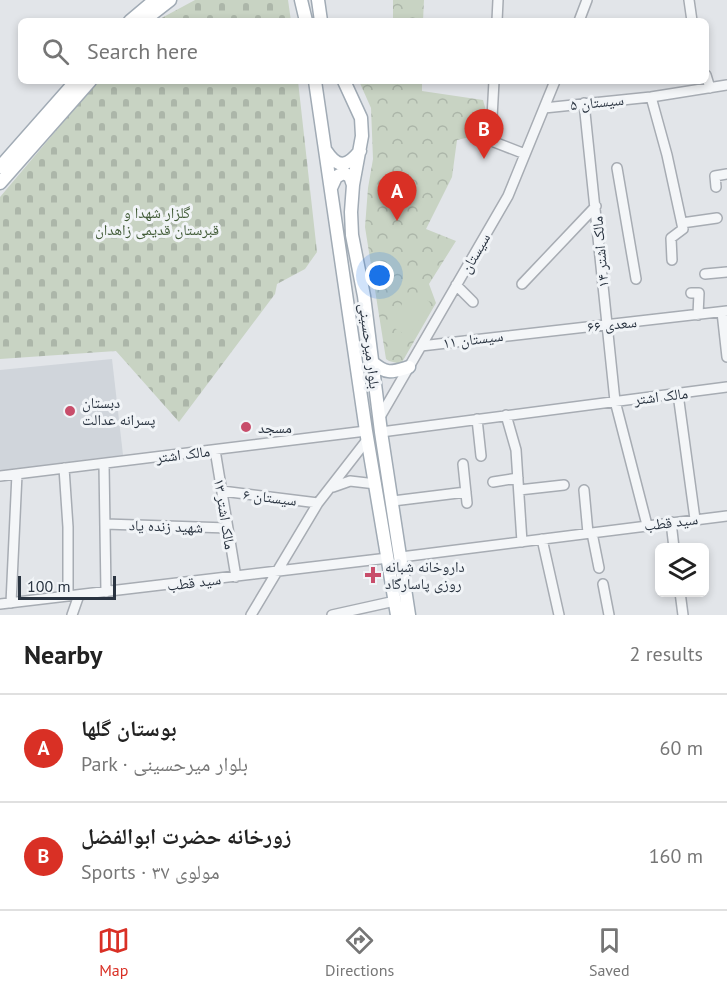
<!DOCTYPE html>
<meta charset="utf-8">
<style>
:root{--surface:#fff;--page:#f6f6f6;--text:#222;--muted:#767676;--line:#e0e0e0;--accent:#d93025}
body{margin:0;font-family:"PT Sans","Noto Naskh Arabic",sans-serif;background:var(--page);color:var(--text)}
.controls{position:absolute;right:18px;bottom:18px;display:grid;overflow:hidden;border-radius:9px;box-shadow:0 3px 9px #0003}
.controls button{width:54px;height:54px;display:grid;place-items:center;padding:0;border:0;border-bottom:2px solid var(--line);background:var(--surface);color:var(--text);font:30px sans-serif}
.scale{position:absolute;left:18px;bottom:15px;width:98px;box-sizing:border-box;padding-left:6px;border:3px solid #2a3441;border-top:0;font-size:16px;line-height:21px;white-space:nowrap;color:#2a3441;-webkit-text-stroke:4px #f1f4f7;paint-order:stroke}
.you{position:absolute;left:380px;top:276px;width:21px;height:21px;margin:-15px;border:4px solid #fff;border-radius:50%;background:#1a73e8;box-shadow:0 0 0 9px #1a73e833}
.badge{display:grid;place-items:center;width:39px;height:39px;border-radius:50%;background:var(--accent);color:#fff;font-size:20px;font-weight:700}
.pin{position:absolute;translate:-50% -50px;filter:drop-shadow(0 2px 3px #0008)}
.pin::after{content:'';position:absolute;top:32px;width:21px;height:18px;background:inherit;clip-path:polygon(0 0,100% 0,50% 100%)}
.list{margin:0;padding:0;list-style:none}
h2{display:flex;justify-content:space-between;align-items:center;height:78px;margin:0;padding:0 24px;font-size:26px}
h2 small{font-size:20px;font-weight:400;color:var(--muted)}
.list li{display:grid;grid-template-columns:39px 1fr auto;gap:18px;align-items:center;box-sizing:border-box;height:108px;padding:0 24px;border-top:2px solid var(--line)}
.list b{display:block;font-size:22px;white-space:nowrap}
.list p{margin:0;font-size:20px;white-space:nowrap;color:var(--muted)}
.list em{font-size:20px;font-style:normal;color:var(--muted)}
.icon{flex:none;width:33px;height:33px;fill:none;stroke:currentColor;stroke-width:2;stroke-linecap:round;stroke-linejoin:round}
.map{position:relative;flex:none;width:727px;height:615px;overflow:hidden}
.search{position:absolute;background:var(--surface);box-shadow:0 3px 9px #0003;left:18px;right:18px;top:18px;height:66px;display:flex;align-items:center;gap:15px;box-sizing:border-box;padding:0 21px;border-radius:9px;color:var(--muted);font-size:22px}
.sheet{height:294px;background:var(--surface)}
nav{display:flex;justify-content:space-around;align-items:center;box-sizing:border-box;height:84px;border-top:2px solid var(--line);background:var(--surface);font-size:16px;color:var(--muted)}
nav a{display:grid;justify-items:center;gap:3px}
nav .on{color:var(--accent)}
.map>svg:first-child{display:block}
</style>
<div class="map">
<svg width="727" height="615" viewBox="0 0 727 615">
<defs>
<pattern id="cemetery-stones" width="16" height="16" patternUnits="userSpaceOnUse" patternTransform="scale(1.5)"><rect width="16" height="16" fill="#c8d3c3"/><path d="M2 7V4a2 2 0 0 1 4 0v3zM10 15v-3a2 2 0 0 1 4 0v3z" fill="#acb6a9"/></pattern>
<pattern id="park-crowns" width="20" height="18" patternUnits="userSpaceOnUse" patternTransform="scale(1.5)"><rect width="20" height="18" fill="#c8d3c3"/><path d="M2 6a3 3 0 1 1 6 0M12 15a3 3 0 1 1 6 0" fill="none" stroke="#acb6a9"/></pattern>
</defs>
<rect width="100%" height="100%" fill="#e2e5e9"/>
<path fill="#d0d5db" d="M112,359L123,455L0,471V370Z"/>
<path fill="url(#cemetery-stones)" d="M195,0H288L291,21H156Z
M98,81H298L317,252L305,269L277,284L275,294L179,422L116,351L0,359V197Z"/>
<path fill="url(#park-crowns)" d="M393,0H424L423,21H393Z
M359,81H422V91L483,100L492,132L457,140L452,177L426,229L456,241L429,284L436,303L401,364L389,361L386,359L365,227L368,188L373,159L371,108Z"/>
<path fill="#c8d3c3" d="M410,290L430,302L408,337L390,325Z"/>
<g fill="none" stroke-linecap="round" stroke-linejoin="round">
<defs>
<path id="minor" d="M689,0L692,21
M497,21L498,0
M579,21L587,0
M706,75L710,88
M494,81L491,136L494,142L525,154
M651,97L667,155L683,229L671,238L672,260
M584,103L615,401L647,525
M544,108L651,97L727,85
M617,168L636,279
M716,187L715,176L727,174
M682,223L717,218
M705,274L727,272
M522,284L596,206
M456,285L473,302
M691,293H699L698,315
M722,312L727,357
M421,346L727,311
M678,394L695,519
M506,415L516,450L522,542
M380,417L508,196L555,81
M477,419L481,456
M381,432L727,387
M215,450L236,577
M104,464L106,592
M463,464L467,503
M64,468L68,527V596
M0,476L366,431
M493,482L518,478
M333,487L350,481L376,484
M519,490L564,485
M584,490L588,533
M222,491L318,503
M393,501L466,492
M671,522L674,548
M105,524L228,528
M592,533L599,568
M542,539L559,615
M401,557L727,516
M603,584L609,615
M680,592L683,615
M11,603L17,474
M0,604L388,558
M72,615L79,595
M251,615L318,503L367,440
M332,615L395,601"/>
<path id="major" d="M301,0L306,21
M318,0L321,21
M130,21L155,0
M143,21L170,0
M315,81L366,431L397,615
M344,81L361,118L362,136L353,185L351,212L352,235L364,296L381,432L409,615
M326,151C338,169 347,167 360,151
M0,167L76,81
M0,183L90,81
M331,188L336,177L343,173L350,176L353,185
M372,362C387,375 392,372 409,367"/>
</defs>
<use href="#minor" stroke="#a7acb3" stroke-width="12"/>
<use href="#major" stroke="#a1abb5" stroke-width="15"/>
<use href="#minor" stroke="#f4f6f8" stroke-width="9"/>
<use href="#major" stroke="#fff" stroke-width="12"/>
</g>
<g fill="#c84d6a" stroke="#f1f4f7" stroke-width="2">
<circle cx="70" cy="411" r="6"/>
<circle cx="246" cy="427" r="6"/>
<path d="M370 566h6v6h6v6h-6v6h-6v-6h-6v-6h6z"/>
</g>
<g text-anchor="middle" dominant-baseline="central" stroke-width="6" stroke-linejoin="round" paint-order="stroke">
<g font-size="15" fill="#2a3441" stroke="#f1f4f7">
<text transform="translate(597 102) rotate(-6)">سیستان ۵</text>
<text transform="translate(600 252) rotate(-95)">مالک اشتر ۱۴</text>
<text transform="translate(475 253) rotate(-60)">سیستان</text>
<text transform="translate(612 324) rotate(-6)">سعدی ۶۶</text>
<text transform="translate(473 339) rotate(-7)">سیستان ۱۱</text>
<text transform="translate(370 346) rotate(83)">بلوار میرحسینی</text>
<text transform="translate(661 396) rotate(-7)">مالک اشتر</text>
<text transform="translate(183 454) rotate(-7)">مالک اشتر</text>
<text transform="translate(270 497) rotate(7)">سیستان ۶</text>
<text transform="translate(225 514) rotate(81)">مالک اشتر ۱۳</text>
<text transform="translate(671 522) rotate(-7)">سید قطب</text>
<text transform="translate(166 526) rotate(2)">شهید زنده یاد</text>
<text transform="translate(194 582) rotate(-7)">سید قطب</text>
</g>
<g font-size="15" fill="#425c38" stroke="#f1f4f7">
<text x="157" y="212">گلزار شهدا و<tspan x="157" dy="17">قبرستان قدیمی زاهدان</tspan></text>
</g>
<g font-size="15" fill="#2a3441" stroke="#f1f4f7" text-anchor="start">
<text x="82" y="402">دبستان<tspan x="82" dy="17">پسرانه عدالت</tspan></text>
<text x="258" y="427">مسجد</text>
<text x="385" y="566">داروخانه شبانه<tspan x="385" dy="17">روزی پاسارگاد</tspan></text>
</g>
</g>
</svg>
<div class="controls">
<button><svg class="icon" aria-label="layers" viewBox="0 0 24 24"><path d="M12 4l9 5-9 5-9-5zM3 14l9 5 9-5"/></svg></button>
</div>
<div class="scale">100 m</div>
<div class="you"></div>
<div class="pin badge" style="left:397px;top:221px">A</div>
<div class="pin badge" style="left:484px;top:159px">B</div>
<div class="search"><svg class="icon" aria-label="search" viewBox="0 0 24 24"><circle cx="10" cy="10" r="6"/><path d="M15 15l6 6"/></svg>Search here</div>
</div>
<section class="sheet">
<h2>Nearby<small>2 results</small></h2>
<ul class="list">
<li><span class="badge">A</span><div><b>بوستان گلها</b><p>Park · بلوار میرحسینی</p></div><em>60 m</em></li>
<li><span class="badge">B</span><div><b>زورخانه حضرت ابوالفضل</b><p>Sports · مولوی ۳۷</p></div><em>160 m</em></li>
</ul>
</section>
<nav>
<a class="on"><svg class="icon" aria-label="map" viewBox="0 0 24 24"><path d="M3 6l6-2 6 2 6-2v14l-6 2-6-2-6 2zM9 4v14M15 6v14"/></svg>Map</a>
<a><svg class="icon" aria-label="directions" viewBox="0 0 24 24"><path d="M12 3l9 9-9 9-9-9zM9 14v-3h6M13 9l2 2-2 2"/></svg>Directions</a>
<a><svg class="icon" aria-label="saved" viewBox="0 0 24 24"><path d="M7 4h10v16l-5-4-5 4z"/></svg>Saved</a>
</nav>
